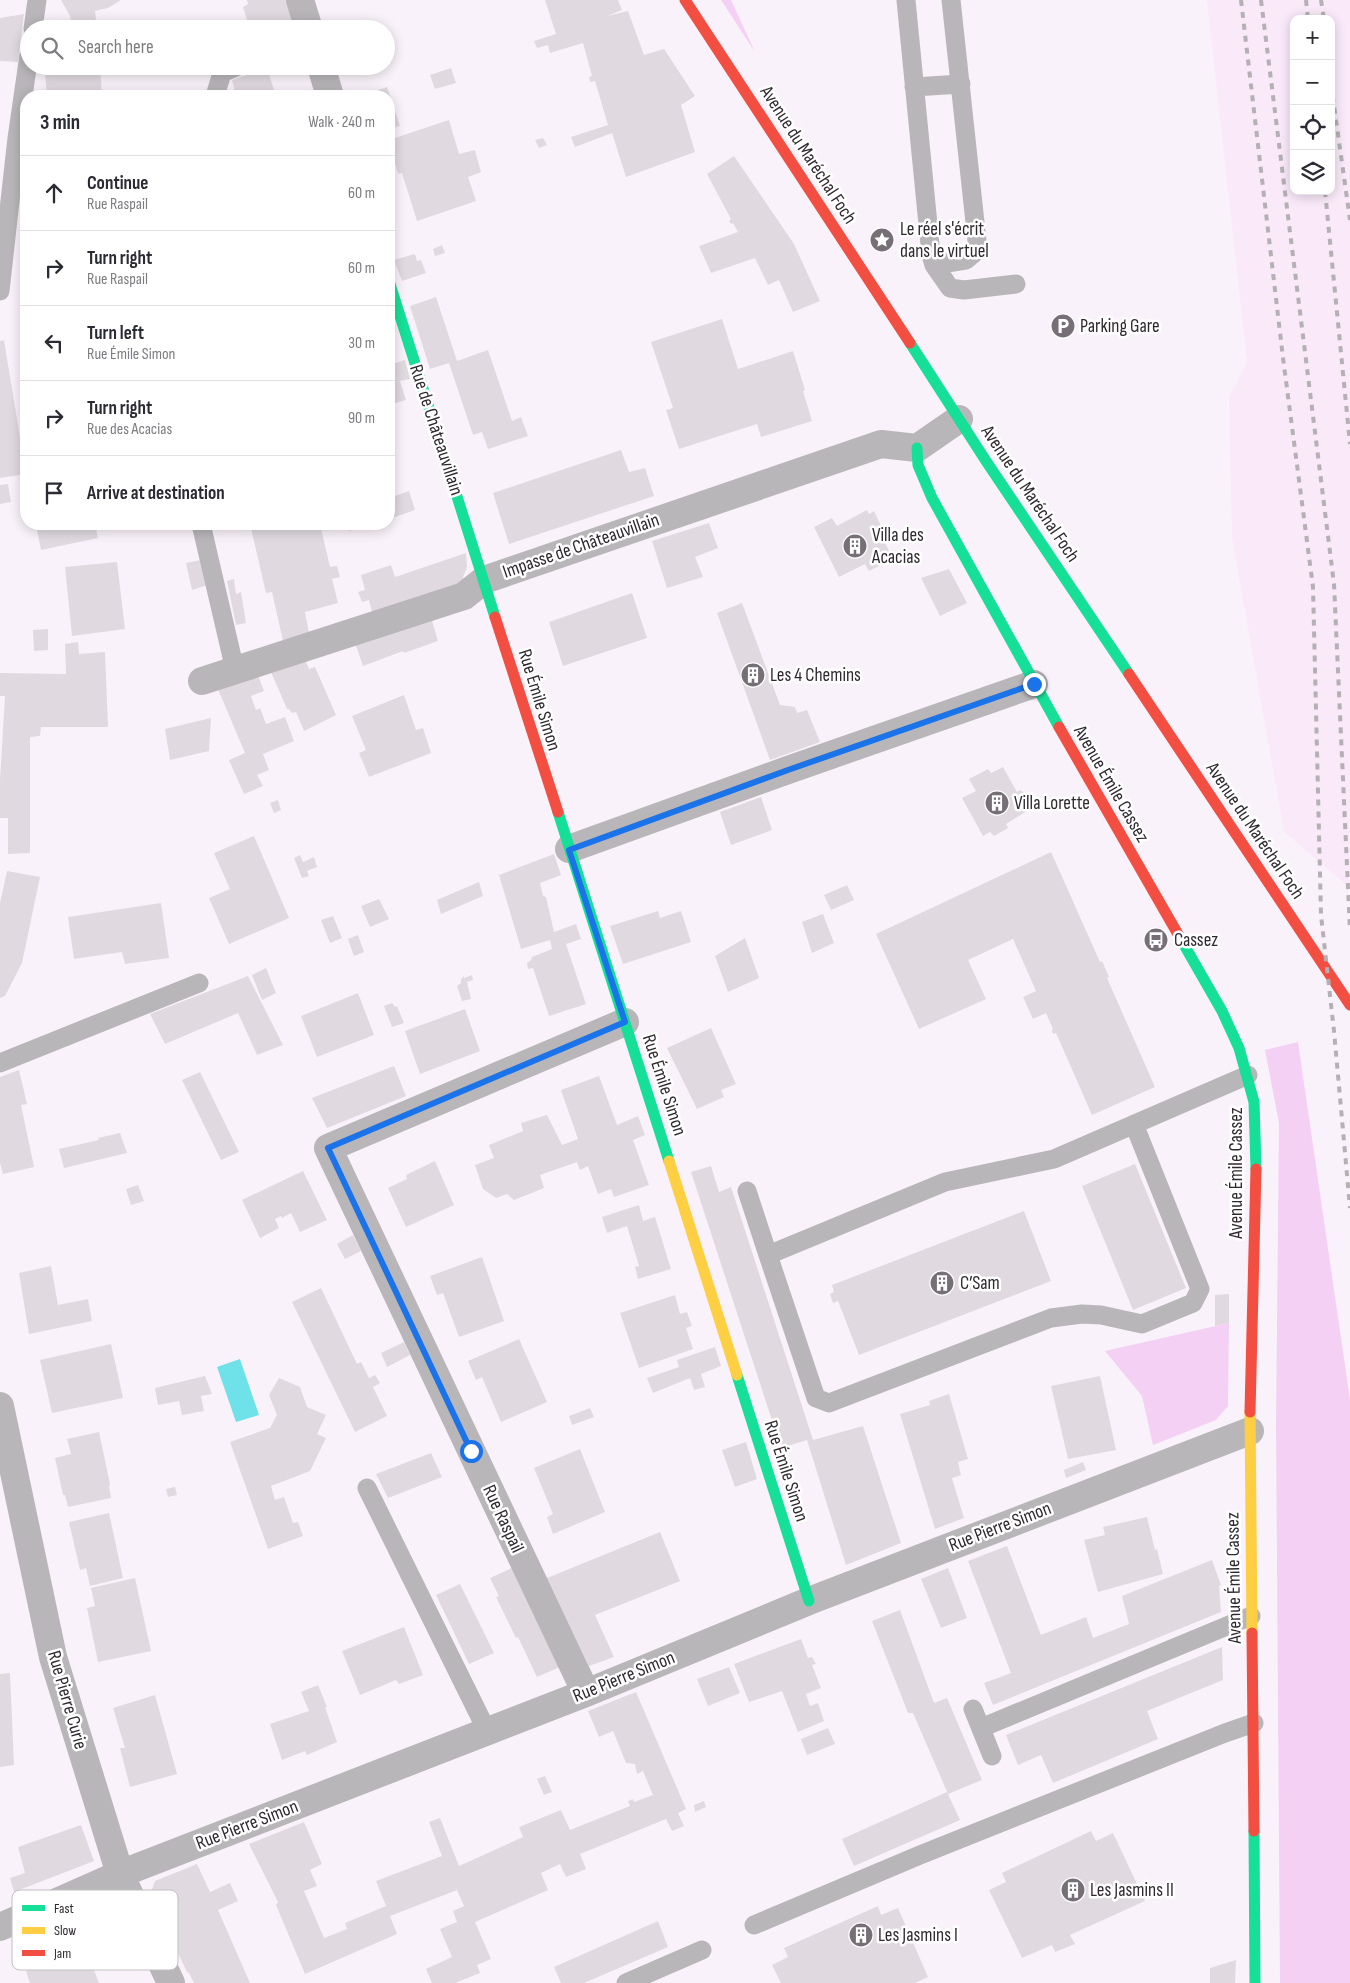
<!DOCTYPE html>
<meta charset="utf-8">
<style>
:root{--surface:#fff;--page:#f2f2f3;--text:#2b2b33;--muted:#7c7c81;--line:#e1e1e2}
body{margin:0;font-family:"Sofia Sans Condensed",sans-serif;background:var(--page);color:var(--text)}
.controls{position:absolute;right:15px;top:15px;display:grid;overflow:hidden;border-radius:10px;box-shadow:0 2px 12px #0003}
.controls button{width:45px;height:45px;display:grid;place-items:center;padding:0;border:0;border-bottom:1px solid var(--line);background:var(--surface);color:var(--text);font:25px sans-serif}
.stop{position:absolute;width:15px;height:15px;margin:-11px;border:4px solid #1a73e8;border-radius:50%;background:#fff}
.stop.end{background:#1a73e8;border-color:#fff;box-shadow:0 1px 5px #0008}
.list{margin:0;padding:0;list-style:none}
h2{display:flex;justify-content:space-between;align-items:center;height:65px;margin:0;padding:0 20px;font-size:21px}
h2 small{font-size:16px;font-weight:400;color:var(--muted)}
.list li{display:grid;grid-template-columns:32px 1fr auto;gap:15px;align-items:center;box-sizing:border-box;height:75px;padding:0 20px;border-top:1px solid var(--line)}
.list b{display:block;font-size:19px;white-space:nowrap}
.list p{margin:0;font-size:16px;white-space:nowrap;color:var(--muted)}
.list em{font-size:16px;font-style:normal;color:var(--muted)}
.icon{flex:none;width:28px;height:28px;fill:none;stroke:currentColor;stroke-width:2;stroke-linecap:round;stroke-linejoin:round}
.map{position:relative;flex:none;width:1350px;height:1983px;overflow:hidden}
.search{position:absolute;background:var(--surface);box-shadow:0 2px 12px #0003;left:20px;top:20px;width:375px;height:55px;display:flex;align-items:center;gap:12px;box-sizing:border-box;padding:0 18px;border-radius:28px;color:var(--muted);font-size:19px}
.panel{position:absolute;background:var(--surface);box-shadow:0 2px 12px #0003;left:20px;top:90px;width:375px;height:440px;border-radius:20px}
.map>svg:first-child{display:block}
</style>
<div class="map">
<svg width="1350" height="1983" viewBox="0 0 1350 1983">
<rect width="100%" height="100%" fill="#faf2fa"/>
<path fill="#f9e9f9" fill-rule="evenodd" d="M1207,0H1350V888L1284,832L1232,538L1229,397L1247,362ZM1294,19H1331V191H1294Z"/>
<path fill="#f3d0f4" d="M721,0H731L755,52Z
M1298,1042L1350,1400V1983H1280L1276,1425L1279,1123L1265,1050Z
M1229,1323L1228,1406L1216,1420L1153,1445L1142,1396L1105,1351Z"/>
<path fill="#6fe2e9" d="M240,1359L259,1415L236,1422L217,1367Z"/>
<path fill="#e0dae0" d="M61,0H121L108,8L95,11L97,29H46L45,23L71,21L70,16Z
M247,0H289L298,29H257L255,22L248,23L243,7L248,4Z
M545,0H618L622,10L607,16L628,11L644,55L664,49L695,96L681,105L695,152L626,177L612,133L575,147L571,137L608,125L595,81L590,82L589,77L592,76L583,43L550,53L548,45L537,48L534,41L556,34Z
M24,14L18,62L0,61V18Z
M49,66H100L102,96H47L45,73L49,71Z
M197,66H219L200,74Z
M267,68L276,96H236L232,80Z
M451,68L456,83L435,89L430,75Z
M387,87L400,126L389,129V96H360Z
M449,120L459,154L475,150L481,172L468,177L476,201L417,221L402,173L398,174L389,140Z
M543,138L547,145L539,148L535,140Z
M734,156L794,244L820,301L793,312L779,280L768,285L755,258L711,273L699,246L738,232L733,223L731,224L729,221L731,219L707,174Z
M25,190H26L25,255L24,247Z
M442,245L445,253L435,256L433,249Z
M415,254L417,261L421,260L426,273L402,281L394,260Z
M436,297L457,361L488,350L512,421L521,417L528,436L488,449L482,432L473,435L449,363L430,369L410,306Z
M722,319L738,369L793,351L805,390L803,391L812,421L761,437L757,424L679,449L666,410L673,408L651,342Z
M4,340L26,474L0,478V341Z
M405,360L410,379L400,381L406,400L389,405V365Z
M621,450L629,472L645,468L654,496L509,544L493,493Z
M8,484L11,502L0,504V485Z
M409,491L415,510L389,519V496L392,497Z
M867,510L869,514L874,511L883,530L880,532L893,559L869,571L865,564L839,577L814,527L832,518L837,526Z
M709,523L718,548L695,557L703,577L667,588L652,541Z
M46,524H95L98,538L41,550L37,530L47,528Z
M250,524H320L330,567L337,566L340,577L332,579L338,603L305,612L309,633L283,641L272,592L266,593Z
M347,524H372L349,531Z
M466,553L467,567L463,577L464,582L372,612L369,600L362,602L358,592L365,590L361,575L391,565L395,577Z
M201,560L208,585L192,590L186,563Z
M117,562L125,629L72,636L65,567Z
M949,569L967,603L940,616L921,578Z
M234,579L236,594L241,592L246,623L236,625L227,581Z
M632,593L647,638L563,666L549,622Z
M742,603L780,705L795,707L797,713L807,710L820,742L770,760L717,613Z
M430,614L438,641L404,653L403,651L363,666L354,640Z
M48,629V650L34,651L33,630Z
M78,642L79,654L105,652L108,727H41L40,736L30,737V853L8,854V818H0V780L5,696H0V673L66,674L65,644Z
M304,657L309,669L315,667L336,715L304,731L296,712L292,713L289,709H287L271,672Z
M257,673L264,691L251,696L256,710L260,708L266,724L285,717L294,741L263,754L269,770L257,775L263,786L244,794L229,760L245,753L217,687Z
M404,695L416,730L423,728L431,753L369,777L359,753L366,750L352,716Z
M211,718L209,751L170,760L165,729Z
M1003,767L1017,792L1020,790L1023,792L1029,801L1028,805L1025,807L1027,811L1006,824L1008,828L994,836L990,832L983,836L962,798L976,791L969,779L988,769L991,773Z
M761,797L772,830L731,845L720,812Z
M278,800L281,810L274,813L270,803Z
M254,836L289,918L229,944L209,898L230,889L214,853Z
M1051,852L1100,962L1102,961L1109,977L1107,978L1155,1087L1092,1115L1056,1033L1053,1034L1052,1030L1053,1029L1046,1013L1033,1019L1023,997L1036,991L1013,939L968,960L986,999L919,1029L876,934Z
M554,854L561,875L540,883L543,896L546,897L554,932L576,924L581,939L566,944L586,1004L549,1016L533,968L528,969L527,963L531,960L532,957L552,949L550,940L521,949L499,875Z
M300,855L303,862L314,857L317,867L307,871L309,876L302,878L294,858Z
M7,871L40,877L22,963L5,996L0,998V903Z
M479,882L483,896L441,914L437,900Z
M847,885L854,900L831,910L824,895Z
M379,899L389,919L370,927L361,906Z
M161,903L169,958L125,964L122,952L74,959L68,917Z
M658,911L660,918L681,911L691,942L623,964L610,926Z
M823,914L834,943L812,953L802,922Z
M333,916L342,938L330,943L321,920Z
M358,935L364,952L354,956L348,939Z
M745,938L759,978L728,992L715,956Z
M266,968L276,993L262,1000L252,975Z
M472,975L473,980L467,982L471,999L462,1001L457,986L461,983V979L464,976V978Z
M248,976L283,1045L257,1055L238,1013L165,1044L150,1014Z
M358,993L374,1035L317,1057L301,1016Z
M392,1003L395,1007L397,1006L404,1023L392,1027L384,1006Z
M465,1009L480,1051L420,1074L405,1031Z
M711,1028L736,1084L721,1090L724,1097L697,1109L667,1048Z
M394,1066L406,1096L327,1128L312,1098Z
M19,1070L27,1104L21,1105L34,1167L3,1174L0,1163V1077Z
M200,1072L239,1152L221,1160L182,1080Z
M599,1076L617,1125L638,1116L645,1135L633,1140L649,1185L614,1197L611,1189L598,1194L588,1166L580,1170L577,1162L540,1175L544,1188L514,1200L507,1194L496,1198L483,1189L475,1165L494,1158L489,1145L523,1131L521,1123L547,1115L562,1145L578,1139L561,1090Z
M120,1133L127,1153L64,1168L59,1149L99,1140L98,1138Z
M435,1161L454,1205L406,1227L388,1188L407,1179L406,1175Z
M1135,1164L1186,1288L1133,1310L1082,1186Z
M711,1166L719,1192L731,1187L813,1440L863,1426L901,1543L846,1565L807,1440L781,1448L691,1172Z
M303,1171L327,1220L300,1232L291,1213L282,1218L281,1216L275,1219L279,1228L260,1238L242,1200Z
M138,1185L144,1201L131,1205L126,1189Z
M639,1205L643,1221L655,1217L671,1269L638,1279L635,1267L639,1266L627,1226L607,1233L602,1217Z
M1024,1211L1051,1281L859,1355L838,1301L833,1303L830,1294L834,1292L832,1285Z
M353,1235L361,1251L345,1259L337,1244Z
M482,1257L504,1321L459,1337L443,1293L437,1295L430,1276Z
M51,1266L58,1305L88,1299L92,1321L29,1334L19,1273Z
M321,1288L357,1364L361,1362L369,1378L375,1375L380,1383L373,1387L387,1416L355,1432L292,1302Z
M1229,1294V1323L1215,1326V1295Z
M675,1295L680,1314L687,1312L692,1326L686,1328L693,1349L639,1368L620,1313Z
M519,1339L547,1402L501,1422L482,1377L476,1380L468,1361Z
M404,1342L410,1355L387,1367L381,1353Z
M111,1344L123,1398L52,1413L40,1360Z
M715,1347L721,1366L701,1374L705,1387L694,1390L690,1378L653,1393L647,1378L679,1367L677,1360Z
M205,1376L212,1394L201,1396L204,1411L182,1415L179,1401L158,1405L155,1388Z
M1100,1376L1116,1450L1068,1459L1051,1386Z
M279,1378L300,1387L307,1407L326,1415L317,1434L326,1438L310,1471L271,1486L275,1500L284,1497L293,1523L298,1522L303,1536L268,1549L230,1442L270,1428L277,1415L269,1395Z
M949,1394L968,1459L958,1462L961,1475L952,1478L964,1518L935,1529L900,1414L930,1405L929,1401Z
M590,1408L594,1417L572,1425L569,1416Z
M99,1432L110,1484L109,1486L111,1498L68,1507L65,1495H63L55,1458L71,1454L67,1439Z
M746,1442L757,1479L735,1487L722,1450Z
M580,1449L605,1512L553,1534L547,1517L553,1514L534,1468Z
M431,1453L442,1477L388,1498L376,1474Z
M1083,1462L1086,1470L1066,1478L1064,1470Z
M175,1487L177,1495L168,1497L166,1489Z
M109,1513L123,1578L90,1586L86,1568L80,1570L69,1522Z
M1147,1517L1155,1550L1157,1549L1163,1574L1098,1592L1084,1540L1105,1535L1103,1527Z
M660,1532L680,1581L595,1615L614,1657L589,1666L547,1578Z
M1007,1546L1041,1635L1086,1617L1093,1638L1129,1624L1122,1596L1212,1560L1221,1585L1219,1586L1221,1612L993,1705L984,1683L1011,1673L968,1561Z
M512,1568L560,1667L537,1677L518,1637L516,1638L496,1597L499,1596L490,1578Z
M948,1568L967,1618L941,1628L921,1579Z
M135,1578L151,1651L98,1662L87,1608L95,1606L91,1588Z
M460,1584L494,1653L469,1664L436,1595Z
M900,1610L934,1703L947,1698L982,1780L948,1794L913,1713H908L872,1621Z
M404,1627L423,1675L399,1684L396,1680L360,1695L342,1651Z
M801,1639L808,1658L812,1657L816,1664L812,1665L821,1688L806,1694L810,1706L818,1703L824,1721L798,1732L782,1691L749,1702L734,1664Z
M1222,1647L1223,1680L1147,1711L1158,1739L1053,1783L1041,1755L1018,1765L1006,1735Z
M729,1667L740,1693L708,1706L697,1679Z
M10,1673L14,1765L0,1767V1674Z
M318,1685L327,1707H325L337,1742L307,1755L305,1751L282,1760L270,1724L309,1711L301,1692Z
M636,1692L686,1809L678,1813L684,1826L672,1831L666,1819L580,1854L586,1869L566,1877L560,1864L541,1873L548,1890L475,1922L491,1959L477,1965L480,1973L455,1983H432L426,1969L452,1957L440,1929L457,1922L453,1911L464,1906L457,1890L390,1916L397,1934L305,1974L276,1905L278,1902L249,1844L304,1822L322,1864L310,1870L317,1886L304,1891L324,1938L347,1929L345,1923L386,1906L376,1881L442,1856L429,1822L440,1818L459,1866L523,1837L519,1827L561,1810L570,1830L630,1806L628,1801L633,1799L634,1802L653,1795L643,1771L637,1774L635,1764L626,1763L613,1731L599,1737L588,1711Z
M155,1695L177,1774L130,1787L120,1748H125L113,1708Z
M828,1728L835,1744L807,1755L801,1739Z
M545,1776L552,1792L544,1795L537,1779Z
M947,1792L960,1820L854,1866L842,1839Z
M704,1801L706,1807L695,1812L694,1805Z
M81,1825L94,1861L14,1892L10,1878L25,1873L18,1847Z
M1091,1831L1096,1841L1113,1833L1145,1901L1070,1935L1075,1944L1055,1952L1052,1945L1022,1958L989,1890L1006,1882L1002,1873Z
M197,1864L210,1892L230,1883L238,1901L218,1910L250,1983H194L189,1973L187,1972L169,1934L168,1928L151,1892L155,1881Z
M878,1906L881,1915L898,1908L928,1977L915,1983H781L772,1965L788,1957L784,1948Z
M658,1921L668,1947L584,1983H561L554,1967Z
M85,1948L99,1983H30L26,1971Z
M1236,1960L1235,1983H1210V1968Z"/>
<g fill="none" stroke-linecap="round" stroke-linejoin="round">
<path stroke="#b9b6b9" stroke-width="19" d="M906,0L931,255L934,265L950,288L964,290L1016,284
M33,29L37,0
M914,87L961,84
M215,96L222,73L238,66
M934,265L966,260L978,250L951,0
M0,291L17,138L29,55
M201,524L235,670
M0,1063L199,983
M1134,1124L1200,1289L1193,1303L1142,1324L1101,1315L1082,1314L1051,1318L829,1403L816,1398L768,1255L945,1182L1054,1159L1248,1075
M747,1191L768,1255
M367,1488L487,1731
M973,1709L992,1756
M981,1728L1251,1616
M754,1925L920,1855L1225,1733L1254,1723
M626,1983L702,1950"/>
<path stroke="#b9b6b9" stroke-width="28" d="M300,0L309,29
M321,66L330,96
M202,681L464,596L484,580L881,444L917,448L959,419
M569,849L788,770L1034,684
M0,1406L53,1657L120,1874L171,1983
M586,1693L328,1148L625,1022
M0,1927L120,1874L586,1693L809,1601L1250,1431"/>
<path stroke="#16e098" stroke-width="11" d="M389,281L495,617
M910,343L986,461L1129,674
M917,448L918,465L932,498L1059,727
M558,812L669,1161
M1179,936L1222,1011L1239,1048L1254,1102L1256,1169
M737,1375L809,1601
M1254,1831L1255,1983"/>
<path stroke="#ffcf43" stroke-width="11" d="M669,1161L737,1375
M1250,1412L1252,1633"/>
<path stroke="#f24e42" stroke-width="11" d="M685,0L910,343
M495,617L558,812
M1129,674L1350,1005
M1059,727L1179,936
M1250,1412L1256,1169
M1252,1633L1254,1831"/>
<path stroke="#b4b0b4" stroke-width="4" stroke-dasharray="6 6" stroke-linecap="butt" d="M1241,0L1283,358L1313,587L1321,915L1334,1031L1350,1208
M1261,0L1334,584L1350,931
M1306,0L1308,19
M1321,0L1324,19
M1331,84L1350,220
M1325,191L1350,444"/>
</g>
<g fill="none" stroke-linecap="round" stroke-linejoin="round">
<path stroke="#1a73e8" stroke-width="6" d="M471,1451L328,1148L625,1022L569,850L788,770L1034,684"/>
</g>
<defs>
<symbol id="sight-disc" viewBox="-11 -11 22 22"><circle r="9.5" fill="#766f76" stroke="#fff"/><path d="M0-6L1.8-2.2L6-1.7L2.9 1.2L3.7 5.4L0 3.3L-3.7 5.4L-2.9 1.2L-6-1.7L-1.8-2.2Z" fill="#fff"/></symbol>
<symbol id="parking-disc" viewBox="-11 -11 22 22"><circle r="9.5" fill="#766f76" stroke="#fff"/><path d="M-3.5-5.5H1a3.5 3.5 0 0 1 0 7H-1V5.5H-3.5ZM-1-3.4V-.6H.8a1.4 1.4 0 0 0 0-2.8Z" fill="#fff"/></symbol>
<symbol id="building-disc" viewBox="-11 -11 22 22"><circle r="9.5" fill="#766f76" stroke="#fff"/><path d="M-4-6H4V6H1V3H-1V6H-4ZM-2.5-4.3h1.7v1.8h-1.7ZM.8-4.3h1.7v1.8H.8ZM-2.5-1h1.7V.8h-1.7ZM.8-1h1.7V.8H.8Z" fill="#fff"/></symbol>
<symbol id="bus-disc" viewBox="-11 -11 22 22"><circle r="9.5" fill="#766f76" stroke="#fff"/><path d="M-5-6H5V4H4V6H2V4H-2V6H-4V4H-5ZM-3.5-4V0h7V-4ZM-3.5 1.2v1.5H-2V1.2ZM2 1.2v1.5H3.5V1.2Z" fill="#fff"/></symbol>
</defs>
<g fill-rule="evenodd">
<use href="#sight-disc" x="868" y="226" width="28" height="28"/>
<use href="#parking-disc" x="1049" y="312" width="28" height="28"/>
<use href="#building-disc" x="841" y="532" width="28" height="28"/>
<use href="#building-disc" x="739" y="661" width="28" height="28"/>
<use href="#building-disc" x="983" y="789" width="28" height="28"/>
<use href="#bus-disc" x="1142" y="926" width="28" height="28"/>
<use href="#building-disc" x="928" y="1269" width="28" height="28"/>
<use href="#building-disc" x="1059" y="1876" width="28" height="28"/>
<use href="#building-disc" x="847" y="1921" width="28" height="28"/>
</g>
<g text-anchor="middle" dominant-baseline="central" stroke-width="5" stroke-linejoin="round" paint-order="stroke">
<g font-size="19" fill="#2f292f" stroke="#fff">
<text transform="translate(808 155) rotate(57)">Avenue du Maréchal Foch</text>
<text transform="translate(436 430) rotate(72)">Rue de Châteauvillain</text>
<text transform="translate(1030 494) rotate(56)">Avenue du Maréchal Foch</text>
<text transform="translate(581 546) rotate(-19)">Impasse de Châteauvillain</text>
<text transform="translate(539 700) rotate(73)">Rue Émile Simon</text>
<text transform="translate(1111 784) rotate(60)">Avenue Émile Cassez</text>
<text transform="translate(1255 831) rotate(56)">Avenue du Maréchal Foch</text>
<text transform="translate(664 1085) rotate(72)">Rue Émile Simon</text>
<text transform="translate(1236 1173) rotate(-90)">Avenue Émile Cassez</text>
<text transform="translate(786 1471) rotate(72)">Rue Émile Simon</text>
<text transform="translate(503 1519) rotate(65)">Rue Raspail</text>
<text transform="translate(1000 1527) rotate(-21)">Rue Pierre Simon</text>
<text transform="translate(1234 1578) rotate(-91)">Avenue Émile Cassez</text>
<text transform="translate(624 1677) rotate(-22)">Rue Pierre Simon</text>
<text transform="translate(67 1700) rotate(74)">Rue Pierre Curie</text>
<text transform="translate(247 1825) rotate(-21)">Rue Pierre Simon</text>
</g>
<g font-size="19" fill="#2f292f" stroke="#fff" text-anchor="start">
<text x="900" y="229">Le réel s'écrit<tspan x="900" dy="22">dans le virtuel</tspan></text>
<text x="1080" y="326">Parking Gare</text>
<text x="872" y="535">Villa des<tspan x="872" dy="22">Acacias</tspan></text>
<text x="770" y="675">Les 4 Chemins</text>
<text x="1014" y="803">Villa Lorette</text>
<text x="1174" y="940">Cassez</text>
<text x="960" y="1283">C’Sam</text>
<text x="1090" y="1890">Les Jasmins II</text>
<text x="878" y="1935">Les Jasmins I</text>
</g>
</g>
<rect x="12" y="1890" width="166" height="80" rx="8" fill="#fff" stroke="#c1bfc1" stroke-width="1"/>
<rect x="22" y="1905" width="23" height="6" fill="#16e098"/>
<rect x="22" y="1927" width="23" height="7" fill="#ffcf43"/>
<rect x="22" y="1950" width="23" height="6" fill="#f24e42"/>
<g font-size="14" fill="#2f292f">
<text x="54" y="1913">Fast</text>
<text x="54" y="1935">Slow</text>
<text x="54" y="1958">Jam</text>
</g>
</svg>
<div class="controls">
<button>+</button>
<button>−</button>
<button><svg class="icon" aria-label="locate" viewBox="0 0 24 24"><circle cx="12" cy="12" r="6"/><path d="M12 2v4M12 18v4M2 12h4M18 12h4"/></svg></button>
<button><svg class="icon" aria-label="layers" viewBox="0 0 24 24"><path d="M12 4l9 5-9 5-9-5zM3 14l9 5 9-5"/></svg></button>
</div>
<div class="stop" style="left:471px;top:1451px"></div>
<div class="stop end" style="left:1034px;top:684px"></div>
<div class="search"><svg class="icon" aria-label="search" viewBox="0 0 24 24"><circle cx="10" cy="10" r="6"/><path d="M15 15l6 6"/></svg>Search here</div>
<section class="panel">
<h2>3 min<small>Walk · 240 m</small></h2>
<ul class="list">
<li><svg class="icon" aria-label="ahead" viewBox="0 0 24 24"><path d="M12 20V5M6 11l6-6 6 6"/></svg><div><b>Continue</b><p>Rue Raspail</p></div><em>60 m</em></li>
<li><svg class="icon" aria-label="right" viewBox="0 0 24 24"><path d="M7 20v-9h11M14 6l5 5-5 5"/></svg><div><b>Turn right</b><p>Rue Raspail</p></div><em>60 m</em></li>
<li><svg class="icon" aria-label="left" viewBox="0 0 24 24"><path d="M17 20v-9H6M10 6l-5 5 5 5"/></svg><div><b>Turn left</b><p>Rue Émile Simon</p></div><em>30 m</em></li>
<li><svg class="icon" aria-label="right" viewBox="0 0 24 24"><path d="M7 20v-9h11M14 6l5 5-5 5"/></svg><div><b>Turn right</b><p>Rue des Acacias</p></div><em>90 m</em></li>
<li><svg class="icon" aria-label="arrive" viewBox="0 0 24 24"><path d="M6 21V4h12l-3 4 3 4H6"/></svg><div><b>Arrive at destination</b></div></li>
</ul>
</section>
</div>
